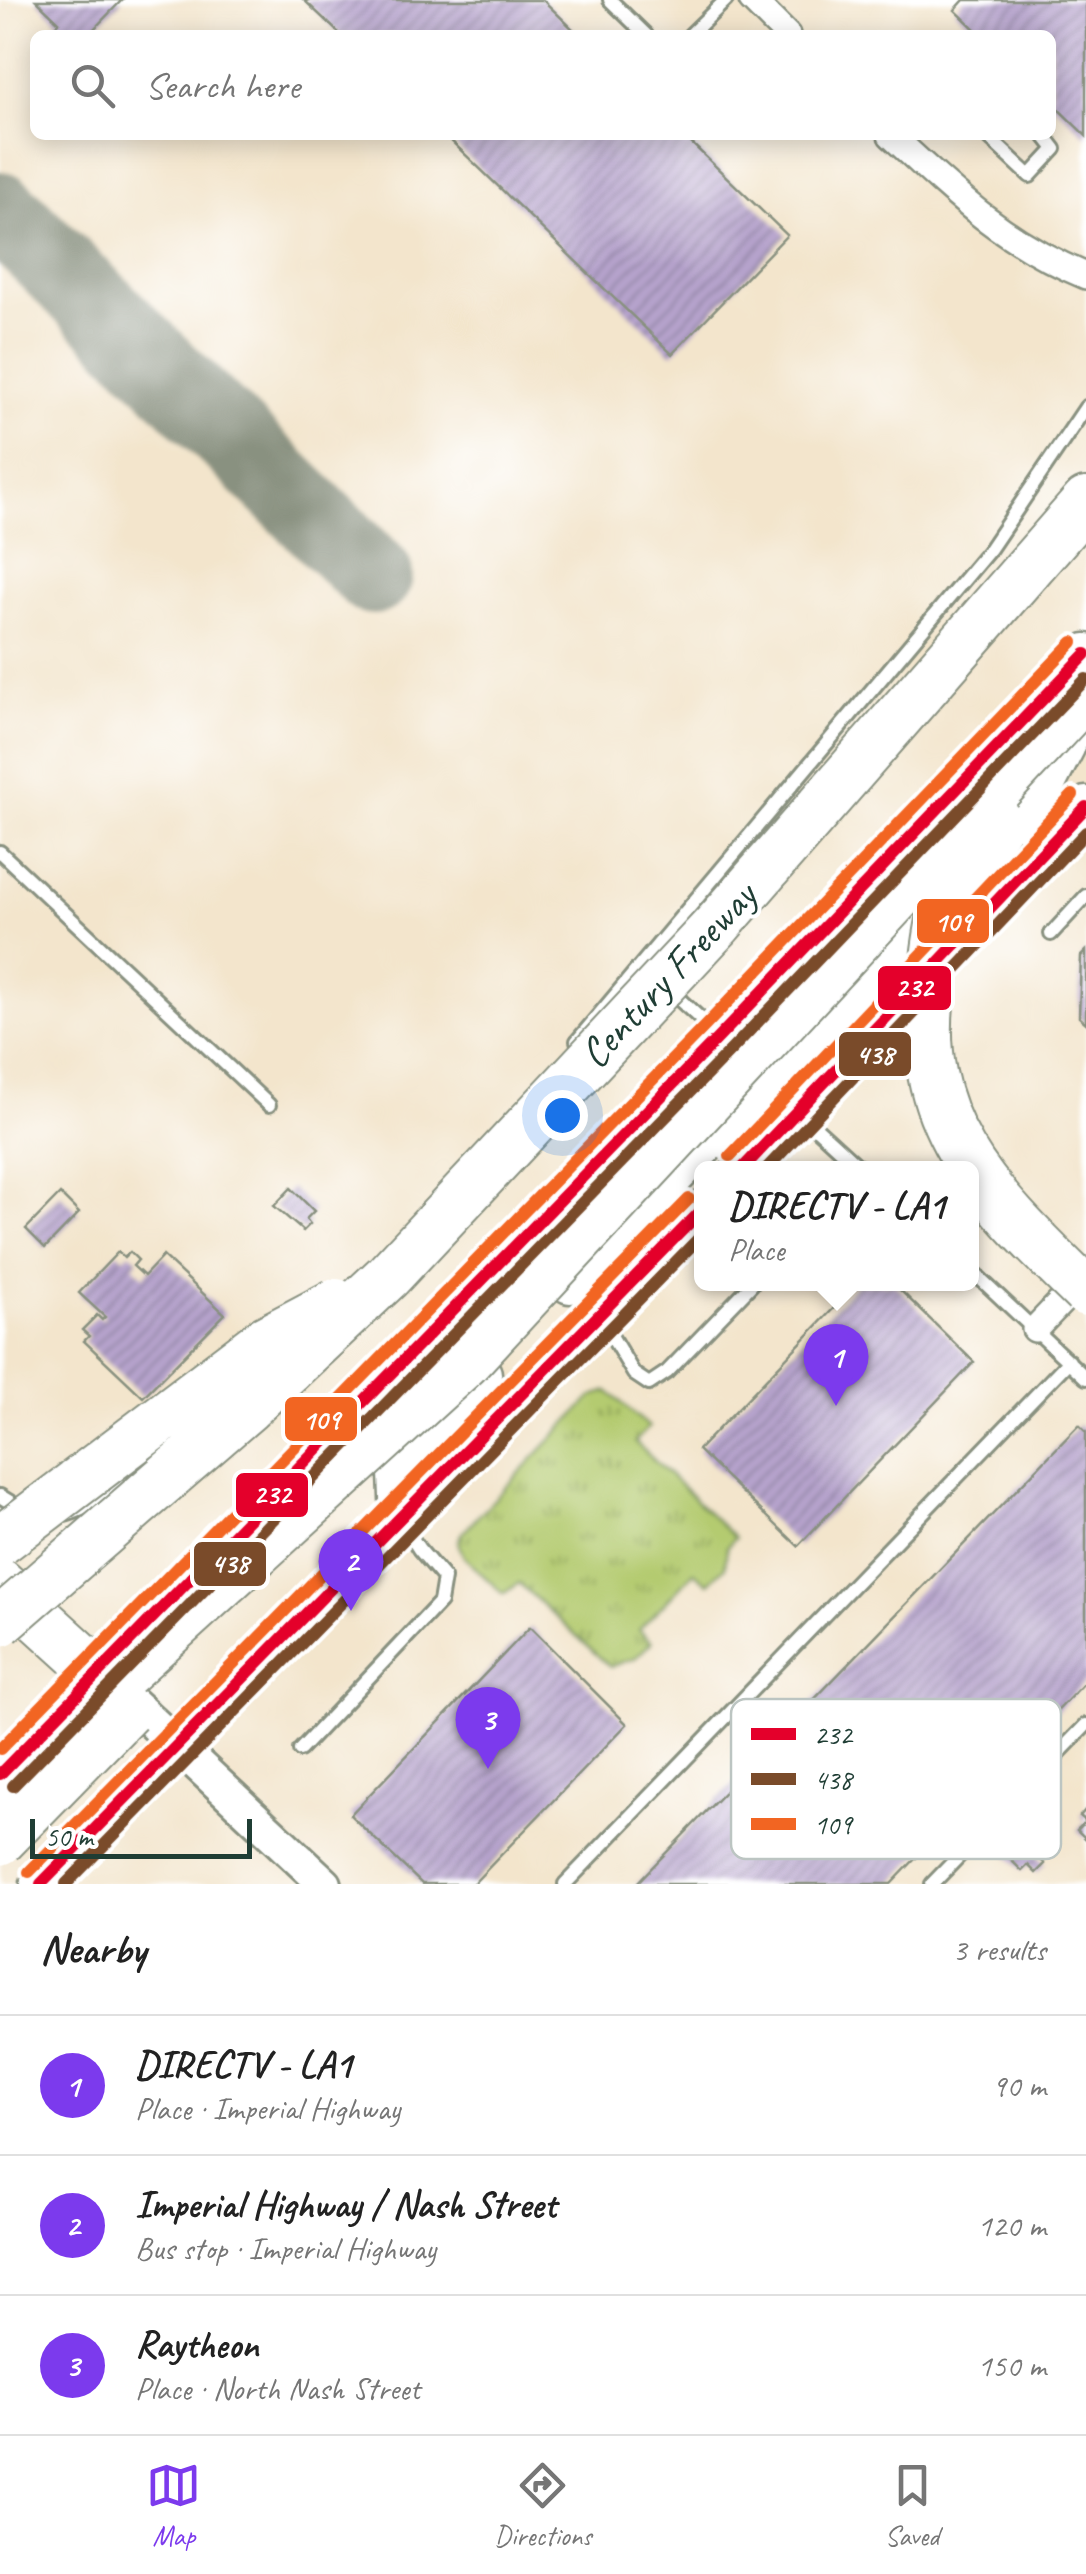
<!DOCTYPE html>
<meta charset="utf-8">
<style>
:root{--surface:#fff;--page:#f2f2f2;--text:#222;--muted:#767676;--line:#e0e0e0;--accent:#7c3aed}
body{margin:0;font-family:Caveat,sans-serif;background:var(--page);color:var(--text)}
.scale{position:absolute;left:30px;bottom:25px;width:222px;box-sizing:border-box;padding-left:10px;border:5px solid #1f3d34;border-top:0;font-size:28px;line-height:35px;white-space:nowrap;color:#1f3d34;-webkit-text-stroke:8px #fff;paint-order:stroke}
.you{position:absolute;left:562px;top:1115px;width:35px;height:35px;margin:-25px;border:8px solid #fff;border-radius:50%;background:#1a73e8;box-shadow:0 0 0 15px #1a73e833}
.badge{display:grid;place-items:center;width:65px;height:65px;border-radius:50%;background:var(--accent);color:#fff;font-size:32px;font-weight:700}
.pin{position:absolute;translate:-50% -82px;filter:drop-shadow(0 2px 5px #0008)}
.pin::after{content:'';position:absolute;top:52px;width:35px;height:30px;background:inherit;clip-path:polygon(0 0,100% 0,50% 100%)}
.popup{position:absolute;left:694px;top:1161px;width:285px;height:130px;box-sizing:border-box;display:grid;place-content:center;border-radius:15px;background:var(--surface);filter:drop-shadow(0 2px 8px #0005);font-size:32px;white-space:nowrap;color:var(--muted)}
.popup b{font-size:38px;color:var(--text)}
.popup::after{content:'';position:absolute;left:50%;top:100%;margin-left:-20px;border:20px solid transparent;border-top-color:var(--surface)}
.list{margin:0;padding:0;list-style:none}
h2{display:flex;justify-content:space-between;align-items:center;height:130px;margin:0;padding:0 40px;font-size:42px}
h2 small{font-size:32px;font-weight:400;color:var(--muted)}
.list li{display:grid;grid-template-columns:65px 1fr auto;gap:30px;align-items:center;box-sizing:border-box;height:140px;padding:0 40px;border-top:2px solid var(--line)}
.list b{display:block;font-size:38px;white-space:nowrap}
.list p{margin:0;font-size:32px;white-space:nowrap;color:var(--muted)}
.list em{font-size:32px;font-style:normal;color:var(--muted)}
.icon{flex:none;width:55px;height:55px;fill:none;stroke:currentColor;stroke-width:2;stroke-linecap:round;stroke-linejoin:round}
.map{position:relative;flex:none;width:1086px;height:1884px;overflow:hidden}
.search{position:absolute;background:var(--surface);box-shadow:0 5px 25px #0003;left:30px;right:30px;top:30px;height:110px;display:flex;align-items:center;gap:25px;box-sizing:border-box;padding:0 35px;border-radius:15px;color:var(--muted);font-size:38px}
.sheet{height:550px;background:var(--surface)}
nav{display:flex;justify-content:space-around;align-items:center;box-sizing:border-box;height:140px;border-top:2px solid var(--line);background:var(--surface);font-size:28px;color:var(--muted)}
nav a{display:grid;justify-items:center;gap:5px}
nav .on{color:var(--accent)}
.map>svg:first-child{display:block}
</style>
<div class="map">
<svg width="1086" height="1884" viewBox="0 0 1086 1884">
<defs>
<pattern id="grass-tufts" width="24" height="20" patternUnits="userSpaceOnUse" patternTransform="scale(2.5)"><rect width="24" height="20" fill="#b4cb6f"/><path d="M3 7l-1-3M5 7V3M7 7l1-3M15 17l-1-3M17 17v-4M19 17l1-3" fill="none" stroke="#92a65c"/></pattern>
<pattern id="building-hatch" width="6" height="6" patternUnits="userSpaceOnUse" patternTransform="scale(2.5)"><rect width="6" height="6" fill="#b6a3cc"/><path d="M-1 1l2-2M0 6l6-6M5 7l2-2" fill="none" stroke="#9386a6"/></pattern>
</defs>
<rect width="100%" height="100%" fill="#fff"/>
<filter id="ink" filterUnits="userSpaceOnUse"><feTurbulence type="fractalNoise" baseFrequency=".01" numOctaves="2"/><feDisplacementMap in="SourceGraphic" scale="20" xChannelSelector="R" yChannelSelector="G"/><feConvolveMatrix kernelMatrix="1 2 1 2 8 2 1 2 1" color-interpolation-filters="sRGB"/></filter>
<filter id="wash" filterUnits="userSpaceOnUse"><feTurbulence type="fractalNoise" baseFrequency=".0048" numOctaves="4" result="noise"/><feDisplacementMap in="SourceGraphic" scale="40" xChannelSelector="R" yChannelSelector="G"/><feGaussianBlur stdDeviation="2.25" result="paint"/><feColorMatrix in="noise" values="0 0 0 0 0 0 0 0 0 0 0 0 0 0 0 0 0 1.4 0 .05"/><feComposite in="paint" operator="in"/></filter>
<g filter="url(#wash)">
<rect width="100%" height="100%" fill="#f3e5cc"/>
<path fill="url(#grass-tufts)" stroke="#6a8452" stroke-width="2.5" d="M608,1391L649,1427L635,1442L735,1538L727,1546L725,1567L708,1583L694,1572L639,1630L652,1642L635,1658L610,1667L519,1583L503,1594L464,1557L458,1543L461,1534L593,1396Z"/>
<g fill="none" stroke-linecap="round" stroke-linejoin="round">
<path stroke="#899180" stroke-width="80" d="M0,211L373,575"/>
</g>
<g id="blocks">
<path fill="url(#building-hatch)" d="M36,0H122L88,35H46L59,22Z
M304,0H543L579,35H341Z
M964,0H1086V136L1051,102V35H981L955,10Z
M445,135H683L787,235L672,354Z
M1086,951V1023L1079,1017L1081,956Z
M291,1188L314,1211L306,1219L310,1224L303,1231L274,1206Z
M60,1194L79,1213L45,1248L26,1229Z
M118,1252L124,1258L130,1252L138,1260L133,1266L144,1276L163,1256L225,1314L143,1397L84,1341L89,1336L82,1330L97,1315L102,1320L105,1317L79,1293Z
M857,1284H894L974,1362L798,1546L698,1450Z
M1079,1425L1086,1432V1681L891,1884H636Z
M530,1627L627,1724L473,1884H422L350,1815Z
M1086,1809V1839L1077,1830L1086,1821L1080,1816Z
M1023,1833L1041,1852L1037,1856L1045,1864L1036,1873L1028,1865L1022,1871L1003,1852Z"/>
</g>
</g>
<g filter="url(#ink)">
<use href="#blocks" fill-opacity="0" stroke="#899180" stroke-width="2.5"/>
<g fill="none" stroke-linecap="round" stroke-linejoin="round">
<defs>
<path id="service" d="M610,0L646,35
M690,35L726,0
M986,135L1030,176L1055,149L1044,135
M0,852L269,1105
M1051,934L1086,896
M669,990L717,1034
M577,1041L990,549L1086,407
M800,1113L860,1168
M971,1270L1086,1378
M603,1322L634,1374L649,1384L667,1372L752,1284
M0,1496L23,1510
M61,1516C104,1507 154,1457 187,1428
M300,1750L440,1602L444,1578L419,1549L403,1524
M565,1884L1069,1361
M932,1884L1086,1725"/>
<path id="minor" d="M752,0L787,35
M891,135C954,194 1004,242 1086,276
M1035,1329L1083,1279"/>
<path id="tertiary" d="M116,1688L325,1884"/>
<path id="primary" d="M743,1168L1086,807
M570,1283L1036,801L1065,745L1066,706
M401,1520L399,1473L425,1435L481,1374
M124,1645L719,1037L1086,654
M41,1884L701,1211"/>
<path id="motorway" d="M717,925L1086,502
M0,1583L98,1672"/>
</defs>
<use href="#service" stroke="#899180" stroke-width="18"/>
<use href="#minor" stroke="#899180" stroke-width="30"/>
<use href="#tertiary" stroke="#899180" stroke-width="38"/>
<use href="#primary" stroke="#899180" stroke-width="45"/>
<use href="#motorway" stroke="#899180" stroke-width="52"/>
<use href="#service" stroke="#fff" stroke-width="12"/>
<use href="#minor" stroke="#fff" stroke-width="25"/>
<use href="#tertiary" stroke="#fff" stroke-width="32"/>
<use href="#primary" stroke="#fff" stroke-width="40"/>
<use href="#motorway" stroke="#fff" stroke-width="48"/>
<defs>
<path id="motorway-bridge" d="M999,823C981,848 956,877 945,906C937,929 936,957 932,981C908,1124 992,1200 1086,1292
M0,1541L264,1341L336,1303
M0,1622L248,1407L388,1276L717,925
M0,1786L465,1363L1086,694
M0,1841L127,1711"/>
</defs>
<use href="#motorway-bridge" stroke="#899180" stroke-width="52" stroke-linecap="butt"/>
<use href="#motorway-bridge" stroke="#fff" stroke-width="48"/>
<defs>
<path id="bus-1" d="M743,1168L1086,807
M0,1774L719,1037L1086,654
M41,1884L701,1211"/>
<path id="bus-2" d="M767,1168L1086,832
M13,1786L732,1049L1086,679
M66,1884L701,1236"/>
<path id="bus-3" d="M730,1156L1073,795
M0,1749L706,1025L1073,642
M29,1872L689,1199"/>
</defs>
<use href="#bus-1" stroke="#fff" stroke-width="20"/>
<use href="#bus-2" stroke="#fff" stroke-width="20"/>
<use href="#bus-3" stroke="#fff" stroke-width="20"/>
<use href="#bus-1" stroke="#e4002b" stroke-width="12"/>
<use href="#bus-2" stroke="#7a4b2a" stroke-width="12"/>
<use href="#bus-3" stroke="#f26522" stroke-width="12"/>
</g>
</g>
<g text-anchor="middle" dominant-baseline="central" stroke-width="8" stroke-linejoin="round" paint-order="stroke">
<g font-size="42" fill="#1f3d34" stroke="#fff">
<text transform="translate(668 975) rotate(-47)">Century Freeway</text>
</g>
</g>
<rect x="731" y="1699" width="330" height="160" rx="15" fill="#fff" stroke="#bcc5c2" stroke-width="2.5"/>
<rect x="751" y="1728" width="45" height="12" fill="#e4002b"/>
<rect x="751" y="1773" width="45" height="12" fill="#7a4b2a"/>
<rect x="751" y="1818" width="45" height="12" fill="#f26522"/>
<g font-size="28" fill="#1f3d34">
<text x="814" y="1744">232</text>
<text x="814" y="1789">438</text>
<text x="814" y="1834">109</text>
</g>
<g stroke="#fff" stroke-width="4">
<rect x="915" y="897" width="76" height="48" rx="10" fill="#f26522"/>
<rect x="876" y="964" width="77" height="48" rx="10" fill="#e4002b"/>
<rect x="837" y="1030" width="76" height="48" rx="10" fill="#7a4b2a"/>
<rect x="283" y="1395" width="76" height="48" rx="10" fill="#f26522"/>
<rect x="234" y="1471" width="76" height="48" rx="10" fill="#e4002b"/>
<rect x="192" y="1540" width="76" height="48" rx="10" fill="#7a4b2a"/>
</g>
<g font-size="28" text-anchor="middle" font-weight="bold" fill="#fff">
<text x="953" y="931">109</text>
<text x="914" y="997">232</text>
<text x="875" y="1064">438</text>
<text x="321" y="1429">109</text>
<text x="272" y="1504">232</text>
<text x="230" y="1573">438</text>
</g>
</svg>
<div class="scale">50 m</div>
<div class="you"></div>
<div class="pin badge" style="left:836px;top:1406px">1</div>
<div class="popup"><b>DIRECTV - LA1</b>Place</div>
<div class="pin badge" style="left:351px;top:1611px">2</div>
<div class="pin badge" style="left:488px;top:1769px">3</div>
<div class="search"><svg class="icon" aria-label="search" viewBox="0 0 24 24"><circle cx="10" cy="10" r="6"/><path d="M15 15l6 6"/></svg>Search here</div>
</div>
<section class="sheet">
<h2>Nearby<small>3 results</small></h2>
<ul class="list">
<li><span class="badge">1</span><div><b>DIRECTV - LA1</b><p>Place · Imperial Highway</p></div><em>90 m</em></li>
<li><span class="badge">2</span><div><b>Imperial Highway / Nash Street</b><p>Bus stop · Imperial Highway</p></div><em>120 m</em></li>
<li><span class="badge">3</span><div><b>Raytheon</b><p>Place · North Nash Street</p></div><em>150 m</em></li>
</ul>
</section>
<nav>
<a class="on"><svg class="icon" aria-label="map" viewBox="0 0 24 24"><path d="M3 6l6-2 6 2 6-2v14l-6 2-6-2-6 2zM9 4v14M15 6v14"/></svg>Map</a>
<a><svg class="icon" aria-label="directions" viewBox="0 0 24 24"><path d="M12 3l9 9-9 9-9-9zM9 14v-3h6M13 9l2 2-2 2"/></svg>Directions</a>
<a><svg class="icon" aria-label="saved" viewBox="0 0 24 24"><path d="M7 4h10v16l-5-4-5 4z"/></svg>Saved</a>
</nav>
